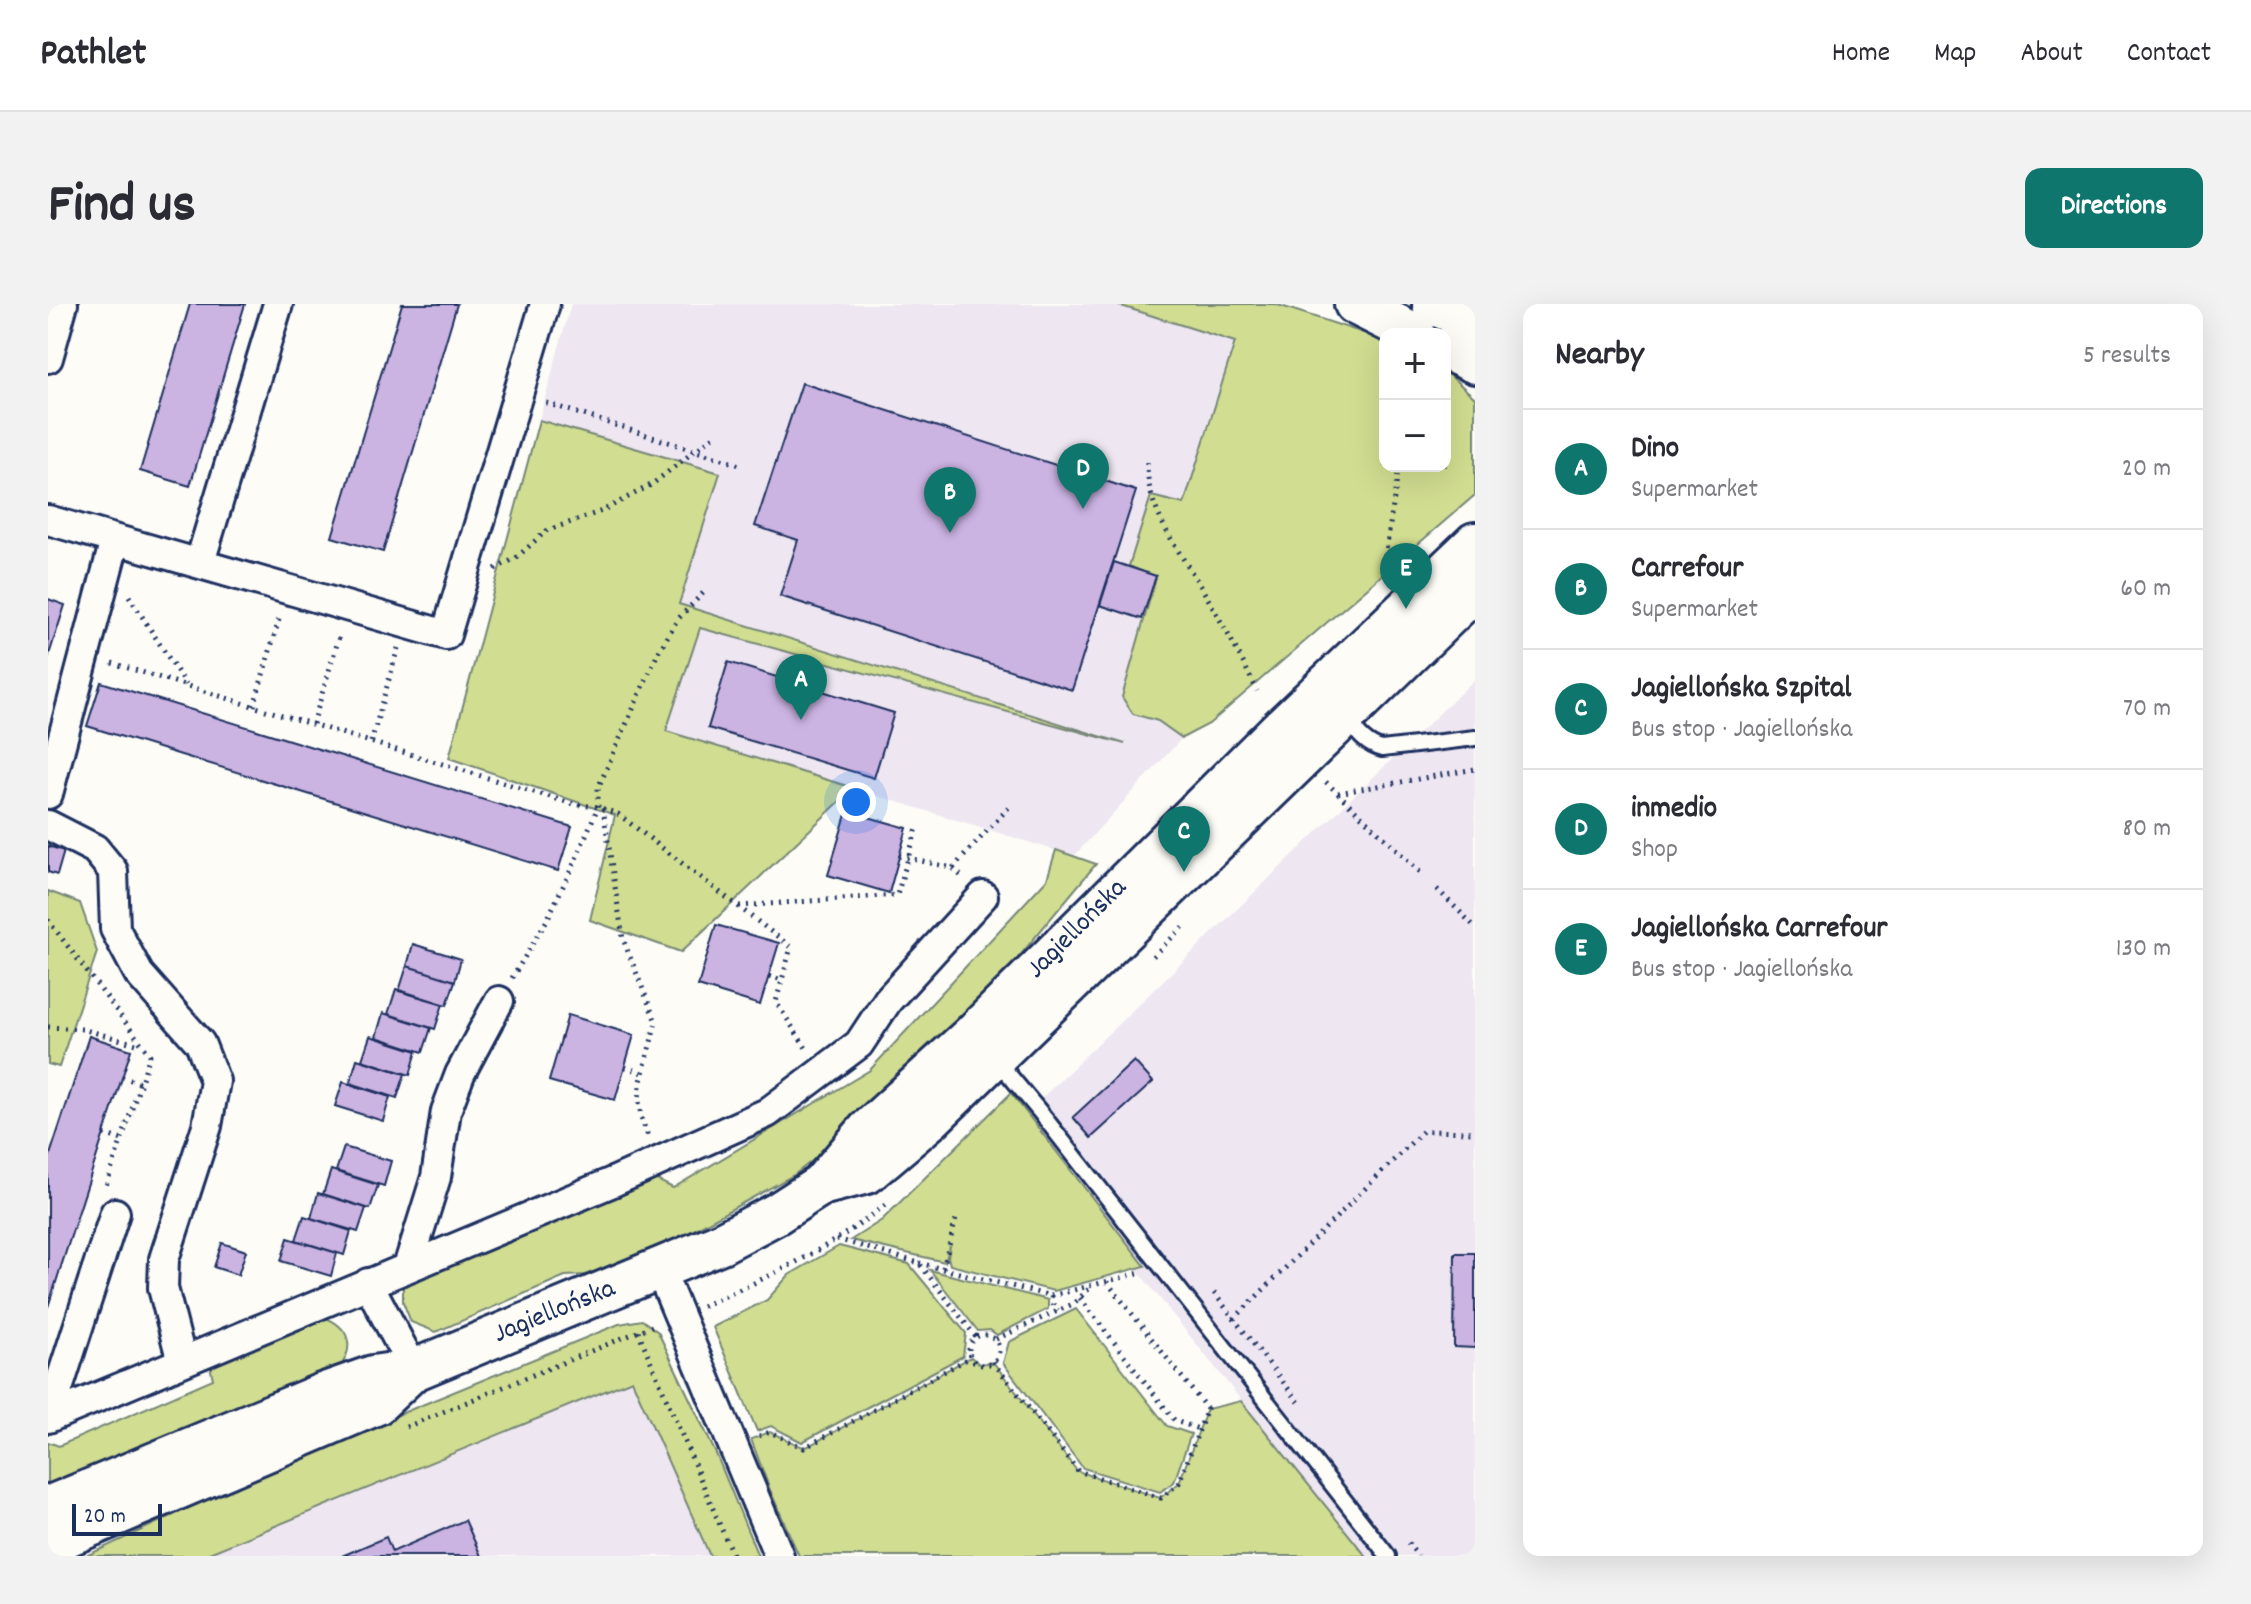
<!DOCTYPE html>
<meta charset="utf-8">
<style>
:root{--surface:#fff;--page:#f2f2f3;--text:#2b2b33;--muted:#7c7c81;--line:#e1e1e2;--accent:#0f766e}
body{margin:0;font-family:Dekko,sans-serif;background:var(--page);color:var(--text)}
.controls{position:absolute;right:24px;top:24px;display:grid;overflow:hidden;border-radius:16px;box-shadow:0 8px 32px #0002}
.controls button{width:72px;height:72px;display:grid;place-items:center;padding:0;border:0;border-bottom:2px solid var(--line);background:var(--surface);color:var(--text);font:40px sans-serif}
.scale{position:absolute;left:24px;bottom:20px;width:90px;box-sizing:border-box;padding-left:8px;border:4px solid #1b2f5e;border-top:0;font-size:22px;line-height:28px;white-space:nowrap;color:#1b2f5e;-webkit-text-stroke:6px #fdfcf7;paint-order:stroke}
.you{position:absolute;left:808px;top:498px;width:28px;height:28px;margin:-20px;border:6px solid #fff;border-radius:50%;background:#1a73e8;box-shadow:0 0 0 12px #1a73e833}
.badge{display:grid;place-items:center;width:52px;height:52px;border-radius:50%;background:var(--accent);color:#fff;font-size:26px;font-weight:700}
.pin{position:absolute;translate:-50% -66px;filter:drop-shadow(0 2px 4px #0008)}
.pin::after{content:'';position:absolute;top:42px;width:28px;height:24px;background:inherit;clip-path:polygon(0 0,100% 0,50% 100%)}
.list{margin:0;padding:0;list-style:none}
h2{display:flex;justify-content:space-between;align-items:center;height:104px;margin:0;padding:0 32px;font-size:34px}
h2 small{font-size:26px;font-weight:400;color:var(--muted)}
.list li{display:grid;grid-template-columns:52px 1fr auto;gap:24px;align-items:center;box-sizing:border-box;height:120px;padding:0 32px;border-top:2px solid var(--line)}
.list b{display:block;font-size:30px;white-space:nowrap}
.list p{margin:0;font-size:26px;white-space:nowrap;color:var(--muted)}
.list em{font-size:26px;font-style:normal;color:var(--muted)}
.map{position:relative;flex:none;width:1427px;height:1252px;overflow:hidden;border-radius:16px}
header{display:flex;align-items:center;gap:48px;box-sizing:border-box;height:112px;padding:0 40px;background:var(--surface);border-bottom:2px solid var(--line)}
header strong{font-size:38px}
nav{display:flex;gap:44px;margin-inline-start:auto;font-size:28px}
.intro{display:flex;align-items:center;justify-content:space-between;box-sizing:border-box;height:192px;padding:0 48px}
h1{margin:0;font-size:56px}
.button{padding:20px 36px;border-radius:16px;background:var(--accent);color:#fff;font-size:28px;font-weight:700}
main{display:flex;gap:48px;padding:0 48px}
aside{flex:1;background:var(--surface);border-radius:16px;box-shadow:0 8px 32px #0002}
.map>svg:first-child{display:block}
</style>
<header>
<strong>Pathlet</strong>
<nav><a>Home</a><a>Map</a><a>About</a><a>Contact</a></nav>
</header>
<div class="intro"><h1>Find us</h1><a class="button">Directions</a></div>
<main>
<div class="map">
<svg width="1427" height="1252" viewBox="0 0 1427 1252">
<rect width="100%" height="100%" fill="#fdfcf7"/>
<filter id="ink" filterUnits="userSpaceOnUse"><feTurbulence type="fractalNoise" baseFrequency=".0125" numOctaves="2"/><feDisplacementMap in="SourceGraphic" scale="16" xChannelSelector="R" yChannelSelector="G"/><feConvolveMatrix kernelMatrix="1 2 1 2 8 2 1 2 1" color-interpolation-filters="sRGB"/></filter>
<g filter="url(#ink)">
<path fill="#eee6f1" d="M523,0H1065L1187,38L1136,201L1081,262L1108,272L1094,315L1085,409L1110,417L1134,434L1026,552L618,427L652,324L1047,431L630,300L671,169L491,116Z
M1427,375V1252H1318L970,817Z
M584,1076L662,1252H154Z"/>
<path fill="#d1dd90" stroke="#768677" stroke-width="2" d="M1067,0H1227L1337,36V162H1397V67L1427,94V191L1161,420L1134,434L1110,417L1085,410L1074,393L1108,273L1081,262L1103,192L1136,200L1187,38Z
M491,116L672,169L631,300L1077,440L652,324L618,427L806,484L633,648L542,616L567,511L401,454Z
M1008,546L1048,560L906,731L807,823L746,871L640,929L553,965L537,971L517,972L388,1028L363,1018L355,998V976L599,871L625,884L822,766L999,575Z
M0,587L32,599L49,648L11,763L0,760Z
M963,789L1097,962L1006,987L902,961L900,953L902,942L897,958L803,936L834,916Z
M791,942L861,960L918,1029L915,1052L754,1138L723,1122L709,1127L665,1023L719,996L741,971Z
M882,966L1000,996V1005L949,1031L942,1026L930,1027Z
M1028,1005L1119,1122L1143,1130L1126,1178L1112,1188L1035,1164L955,1059L961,1038Z
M269,1011C298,1019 311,1039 290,1066L0,1189V1138L11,1142L165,1075L163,1066L166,1057Z
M594,1016L610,1028L669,1152L710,1252H662L584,1076L154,1252H38L267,1145L571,1020Z
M923,1053L931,1060L945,1058L1029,1167L1112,1194L1131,1179L1159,1105L1193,1097L1318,1252H751L722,1186L703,1135L722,1128L757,1144Z"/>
<path fill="#cbb3e2" stroke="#1b2f5e" stroke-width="2" d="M142,0H197L142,182L92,167Z
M354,0H409L335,248L284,233Z
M754,79L1088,187L1024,386L732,292L750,236L707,222Z
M1066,258L1108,272L1094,315L1052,301Z
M0,295L17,301L0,354Z
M680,358L846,409L826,474L660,424Z
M53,378L524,523L510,567L39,422Z
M799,507L859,524L841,589L780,571Z
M0,542L16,547L9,571L0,568Z
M668,621L731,639L712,701L650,682Z
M365,640L413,655L407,677L359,662Z
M359,662L407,677L399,701L351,687Z
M348,685L395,700L387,725L340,710Z
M335,709L383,724L375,748L328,733Z
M520,711L586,731L567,796L501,777Z
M41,732L83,746L0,1003V857Z
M322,732L369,747L362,771L314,756Z
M309,755L357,770L349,794L302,779Z
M1086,757L1105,778L1043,834L1025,813Z
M295,778L342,793L335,817L287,802Z
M296,843L343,857L336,882L288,867Z
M283,866L330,881L322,905L275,890Z
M270,889L318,904L310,928L263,914Z
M256,912L303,927L296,951L248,936Z
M240,934L289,949L283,972L233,957Z
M174,939L198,947L190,971L166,963Z
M1407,949H1427V1044L1406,1043Z
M417,1216L433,1252H294L338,1233L344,1248Z"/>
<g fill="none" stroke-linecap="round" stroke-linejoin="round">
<defs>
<path id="lane" d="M1297,413C1308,427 1317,441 1334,445L1427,434
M947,754L992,808L1340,1252"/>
<path id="street" d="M0,54L15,0
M0,216L398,331L497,0
M152,258L230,0
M0,490L67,236
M0,521L47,545L65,567L67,625L91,670L152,739L167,777L159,822L116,955L115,984L134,1058
M360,963L388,873L398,807L412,770L451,697
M612,966L731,1252
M320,979L366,1066
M1,1113L67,909
M0,1114L567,877L719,809L811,740L840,696L935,592"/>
<path id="secondary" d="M1307,0L1367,30
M1385,0L1427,18
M1397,45L1427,59
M773,881L820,826L924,731L1230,427L1427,239
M0,1203L274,1090L325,1072L366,1066L673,939L728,910L773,881L819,869L884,814L1427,286
M0,1240L329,1100L363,1068"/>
</defs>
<use href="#lane" stroke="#1b2f5e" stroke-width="20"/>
<use href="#street" stroke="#1b2f5e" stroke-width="34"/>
<use href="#secondary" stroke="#1b2f5e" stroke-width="46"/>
<path stroke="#1b2f5e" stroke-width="5" stroke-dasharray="2 6" stroke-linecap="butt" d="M498,99L695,162
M1099,158C1098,209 1135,251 1159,293C1177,324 1194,355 1209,387
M1336,260L1351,162
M447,265L468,254L498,227L554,207L603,181L666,132
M81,292L138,381
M64,359L525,500L550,503L570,510L743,643L728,698L758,744
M206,402L232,312
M265,420L292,330
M323,438L350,344
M1278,478L1373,569
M1290,489L1427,465
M555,504L575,635L608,718L592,781L591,797L593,814L601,835
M851,552L905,564L916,575
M905,564L962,502
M1389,585L1427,623
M691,602L849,591L869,524
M0,616L102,751L58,882
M1105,652L1135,623
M721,672L734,676
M464,674L499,616L527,557L550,503V484L609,351L629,316L656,288
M0,723L34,725L92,741
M577,763L595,769
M74,773L92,779
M56,830L74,836
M789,935L871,959L928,1033
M871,959L1003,992L1091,969
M895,964L909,911
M1166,989L1253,1101
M1003,992L1006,1003L1010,1007
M1032,994L1127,1117L1151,1125
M654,1002C719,974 782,945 837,901
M1186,1015L1375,827L1427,828
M590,1027L685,1252
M921 1046a15 15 0 1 1 30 0a15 15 0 1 1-30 0Z
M948,1035L1025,1000L1044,982
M945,1058L1030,1167L1113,1194L1131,1179L1159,1105L1059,978
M358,1123L604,1022
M711,1132L722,1128L756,1144L923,1053
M1360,1239L1370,1252"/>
<use href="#lane" stroke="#fdfcf7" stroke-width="14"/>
<use href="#street" stroke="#fdfcf7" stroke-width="28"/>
<use href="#secondary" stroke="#fdfcf7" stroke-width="40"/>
</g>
</g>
<g text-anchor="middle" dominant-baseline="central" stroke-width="6" stroke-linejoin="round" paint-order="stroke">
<g font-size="28" fill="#1b2f5e" stroke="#fdfcf7">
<text transform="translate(1030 626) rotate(-45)">Jagiellońska</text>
<text transform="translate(507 1009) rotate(-22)">Jagiellońska</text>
</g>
</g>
</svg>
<div class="controls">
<button>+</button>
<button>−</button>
</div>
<div class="scale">20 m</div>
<div class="you"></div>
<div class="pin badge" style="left:753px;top:416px">A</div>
<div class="pin badge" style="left:902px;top:229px">B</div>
<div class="pin badge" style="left:1136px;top:568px">C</div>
<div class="pin badge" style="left:1035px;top:205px">D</div>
<div class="pin badge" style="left:1358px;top:305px">E</div>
</div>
<aside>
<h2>Nearby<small>5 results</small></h2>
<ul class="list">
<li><span class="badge">A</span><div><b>Dino</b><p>Supermarket</p></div><em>20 m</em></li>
<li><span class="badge">B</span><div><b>Carrefour</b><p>Supermarket</p></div><em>60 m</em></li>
<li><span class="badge">C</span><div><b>Jagiellońska Szpital</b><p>Bus stop · Jagiellońska</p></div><em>70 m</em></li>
<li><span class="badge">D</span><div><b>inmedio</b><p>Shop</p></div><em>80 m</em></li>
<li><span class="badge">E</span><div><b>Jagiellońska Carrefour</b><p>Bus stop · Jagiellońska</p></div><em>130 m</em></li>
</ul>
</aside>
</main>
